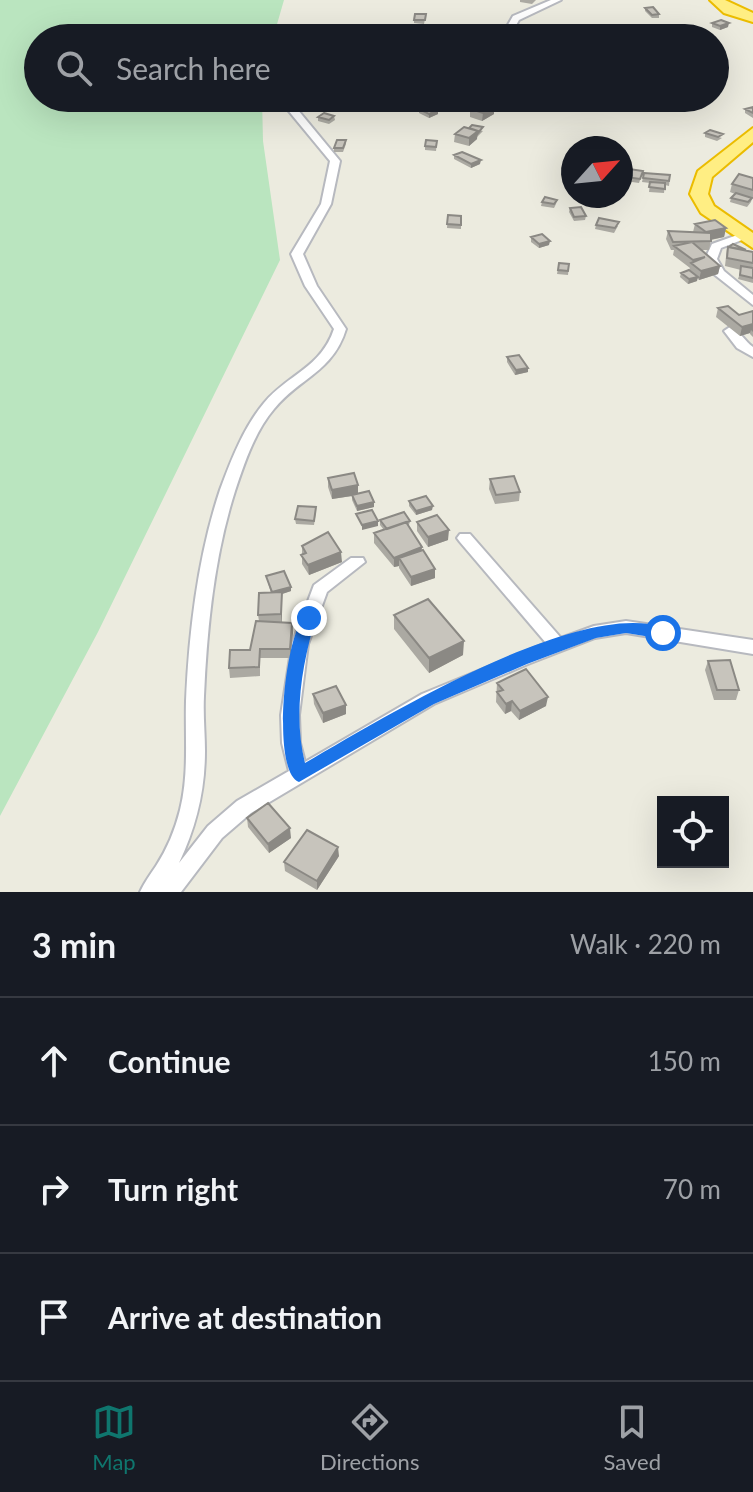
<!DOCTYPE html>
<meta charset="utf-8">
<style>
:root{--surface:#171b24;--page:#242831;--text:#f1f3f6;--muted:#9ea1a6;--line:#363941;--accent:#0f766e}
body{margin:0;font-family:Lato,sans-serif;background:var(--page);color:var(--text)}
.controls{position:absolute;right:24px;bottom:24px;display:grid;overflow:hidden;border-radius:0px;box-shadow:0 8px 32px #0002}
.controls button{width:72px;height:72px;display:grid;place-items:center;padding:0;border:0;border-bottom:2px solid var(--line);background:var(--surface);color:var(--text);font:40px sans-serif}
.compass{position:absolute;left:561px;top:136px;width:72px;height:72px;border-radius:50%;background:var(--surface);box-shadow:0 8px 32px #0002;rotate:63deg}
.stop{position:absolute;width:24px;height:24px;margin:-18px;border:6px solid #1a73e8;border-radius:50%;background:#fff}
.stop.end{background:#1a73e8;border-color:#fff;box-shadow:0 2px 8px #0008}
.list{margin:0;padding:0;list-style:none}
h2{display:flex;justify-content:space-between;align-items:center;height:104px;margin:0;padding:0 32px;font-size:34px}
h2 small{font-size:26px;font-weight:400;color:var(--muted)}
.list li{display:grid;grid-template-columns:52px 1fr auto;gap:24px;align-items:center;box-sizing:border-box;height:128px;padding:0 32px;border-top:2px solid var(--line)}
.list b{display:block;font-size:30px;white-space:nowrap}
.list em{font-size:26px;font-style:normal;color:var(--muted)}
.icon{flex:none;width:44px;height:44px;fill:none;stroke:currentColor;stroke-width:2;stroke-linecap:round;stroke-linejoin:round}
.map{position:relative;flex:none;width:753px;height:892px;overflow:hidden}
.search{position:absolute;background:var(--surface);box-shadow:0 8px 32px #0002;left:24px;right:24px;top:24px;height:88px;display:flex;align-items:center;gap:20px;box-sizing:border-box;padding:0 28px;border-radius:44px;color:var(--muted);font-size:30px}
.sheet{height:488px;background:var(--surface)}
nav{display:flex;justify-content:space-around;align-items:center;box-sizing:border-box;height:112px;border-top:2px solid var(--line);background:var(--surface);font-size:22px;color:var(--muted)}
nav a{display:grid;justify-items:center;gap:4px}
nav .on{color:var(--accent)}
.map>svg:first-child{display:block}
</style>
<div class="map">
<svg width="753" height="892" viewBox="0 0 753 892">
<rect width="100%" height="100%" fill="#ecebdf"/>
<path fill="#bae5bf" d="M0,0H284L273,38H38V98H262L263,141L280,260L98,632L0,816Z"/>
<g fill="none" stroke-linecap="round" stroke-linejoin="round">
<defs>
<path id="street" d="M551,0H561L519,20L509,38L377,34L378,38H370L367,33L376,29L502,35L513,16Z
M278,98H288L340,161L331,204L303,254L317,286L346,329C333,372 299,378 274,409C255,431 244,464 235,491C214,557 207,628 204,696C203,715 205,733 205,751C205,792 196,827 179,863L208,826L237,801L289,771L282,743L281,715L292,644L314,585L351,558H363L365,562L327,592L308,644L299,715L300,743L305,762L422,694L546,643L460,542L457,538L460,534H470L561,638L594,626L626,621L753,640V654L626,633L595,638L528,664L434,704L251,813L222,838L181,892H140C144,883 150,875 156,866C167,849 175,830 180,810C189,774 185,738 186,701C189,631 198,556 220,490C231,460 244,427 264,403C288,374 321,368 334,329L305,286L291,254L321,204L330,161Z
M743,233L749,236L747,238L721,248L717,259L724,271L753,295V305L715,275L705,259L712,244Z
M730,327C739,329 745,342 753,347V357L737,348L724,331Z"/>
<path id="highway" d="M710,0H725L753,13V22L724,13Z
M753,128V142L712,177L708,194L714,206L753,233V248L701,213L690,194L698,171Z"/>
</defs>
<use href="#street" stroke="#b7b9bf" stroke-width="4"/>
<use href="#highway" stroke="#ebbc00" stroke-width="4"/>
<use href="#street" fill="#fff" fill-rule="evenodd"/>
<use href="#highway" fill="#ffee83" fill-rule="evenodd"/>
</g>
<path fill="#aba9a2" d="M520,0H536L532,4L520,2Z
M645,8L659,14V18H652L645,11Z
M426,14L424,24L414,23V20Z
M712,23L728,27L720,30L712,27Z
M296,98H308L309,102H297Z
M474,98H489V101L485,103L494,114L482,121L470,117V109L480,103L474,100Z
M559,98H583L582,104L570,109L558,105Z
M753,107V118L745,113V109Z
M419,109L438,114L429,118L419,113Z
M334,116L335,120L329,124L318,121V117Z
M469,128L483,131L477,137V139L469,146L454,142L455,134Z
M705,133L722,138L717,141L705,137Z
M346,140V144L343,152H334V148Z
M437,141L436,151L425,150V146Z
M454,155L480,164L471,168L454,159Z
M643,171L639,183L625,181L626,177Z
M644,173L670,175L669,186L665,185L664,193L649,192L650,183L642,182Z
M753,178V198H752L751,202L747,207L730,202L731,198L735,194L730,192L732,184Z
M557,200L556,204L554,208L541,206L542,202Z
M570,208L586,216L585,220L574,221L569,212Z
M448,215L461,216V229L447,228Z
M695,224L726,228L724,237L711,240L709,250H701L720,266L718,274L699,280L697,278V281L688,284L680,277L681,273L689,270L690,268L673,255L674,250H671L666,239L668,231L693,232Z
M596,225L618,226L614,233L595,229Z
M531,237L549,245L539,248L531,242Z
M727,248L753,252V283L738,279L741,270L725,266Z
M559,263L569,264L568,275L557,274Z
M718,308L739,315L750,312L753,310V337L750,334V333L740,336L716,317Z
M507,357L528,372L515,375L507,362Z
M328,478L358,494L374,507L357,511L352,500V496L332,499L328,487Z
M490,479L520,492L519,501L495,504L489,489Z
M409,501L432,510L416,515L409,506Z
M316,512L314,525L296,524L295,519Z
M380,520L410,521L409,525L408,526L435,578L411,586L399,568V566L394,567L374,543V533L384,530L380,525Z
M417,522L448,540L428,547L417,531Z
M302,546L342,562L309,575L302,564Z
M266,576L291,587V591L282,594V623H292L293,633L290,658H260V676L230,678L229,668L250,650L259,621L258,615L271,593Z
M394,615L463,655L429,673L394,629Z
M708,661L739,690L736,700H714L705,670Z
M497,683L546,706L519,720L511,711L505,714L496,702Z
M313,694L346,705V714L323,723L314,704Z
M247,818L291,838L269,853L248,827Z
M339,856L317,890L285,871L284,862Z"/>
<path fill="#8b8984" d="M729,23L728,27L720,30V26Z
M578,98H583L582,104L570,109L571,102Z
M494,106V114L482,121L483,113Z
M438,110V114L429,118V114Z
M478,131L477,139L469,146V138Z
M481,160L480,164L471,168V164Z
M726,228L724,237L704,241L706,232Z
M550,241L549,245L539,248V244Z
M720,266L718,274L699,280L701,271Z
M698,277L697,281L688,284L689,279Z
M753,324V332L751,330L750,333L740,336L742,327Z
M528,368V372L515,375L516,370Z
M358,485V495L332,499V490Z
M374,502V507L357,511V506Z
M433,506L432,510L416,515V511Z
M378,521V526L362,530V525Z
M449,530L448,540L428,547V537Z
M422,547L421,557L399,558V566L394,567V558Z
M341,552L342,562L309,575L308,565Z
M435,569V578L411,586V577Z
M291,587V591L282,594V624L281,614L272,592Z
M292,623L293,633L290,658V649Z
M464,641L463,655L429,673V658Z
M548,697L546,706L519,720L520,711Z
M512,701L511,711L505,714L506,704Z
M346,705V714L323,723V713Z
M290,828L291,838L269,853L268,844Z
M338,847L339,856L317,890V881Z"/>
<path fill="#c7c4bc" stroke="#8b8984" stroke-width="2" d="M653,7L659,14L652,15L645,8Z
M415,14H426L425,20H414Z
M721,20L729,23L720,26L712,23Z
M693,29L700,31L690,35L683,33Z
M705,33L716,38H706L699,34Z
M694,34L702,38H681Z
M445,37H466L467,38H445Z
M562,98H578L571,102Z
M482,102L494,106L483,113L470,109Z
M428,105L438,110L429,114L419,109Z
M753,107V113L745,109Z
M324,113L334,116L329,120L318,117Z
M472,125L483,127L478,133V131L469,128Z
M464,127L478,131L469,138L455,134Z
M710,130L723,134L718,137L705,133Z
M337,140H346L343,148H334Z
M426,140L437,141L436,147L425,146Z
M462,152L481,160L471,164L454,155Z
M629,169L643,171L640,179L626,177Z
M644,173L670,175L669,181L643,178Z
M739,174L753,178V190L732,184Z
M650,182L665,183V189L649,187Z
M736,193L752,198L748,202L731,198Z
M545,197L557,200L554,204L542,202Z
M581,207L586,216L574,217L570,208Z
M448,215L461,216V225L447,224Z
M599,218L619,222L615,228L596,225Z
M715,220L726,228L706,232L695,224Z
M668,231L711,233V241L673,242Z
M542,234L550,241L539,244L531,237Z
M692,242L720,266L701,271L691,263L705,257L693,260L674,246Z
M733,244L746,250L729,247Z
M728,247L753,252V263L727,258Z
M559,263L569,264L568,271L558,270Z
M741,266L753,268V278L740,275Z
M689,270L698,277L689,279L681,273Z
M728,306L739,315L753,311V324L742,327L718,308Z
M519,355L528,368L516,370L507,357Z
M354,473L358,485L332,490L328,478Z
M514,476L520,492L496,495L490,479Z
M369,491L374,502L357,506L352,495Z
M426,496L433,506L416,511L409,501Z
M298,506L316,507L314,521L295,519Z
M372,510L378,521L362,525L356,514Z
M404,512L410,521L387,529L380,520Z
M437,515L449,530L428,537L417,522Z
M406,522L422,547L394,558L374,533Z
M328,532L341,552L308,565L301,555L306,553L302,546Z
M423,550L435,569L411,577L399,558Z
M284,571L291,587L272,592L266,576Z
M282,592L281,614L258,615L259,593Z
M428,599L464,641L429,658L394,615Z
M256,621L292,623L290,649H260L259,667L229,668L230,650H250Z
M730,660L739,690H717L708,661Z
M526,669L548,697L520,711L512,701L506,704L497,692L503,690L497,683Z
M336,686L346,705L323,713L313,694Z
M268,803L290,828L268,844L247,818Z
M307,830L338,847L317,881L284,862Z"/>
<path fill="#1a73e8" d="M309,612L316,618C302,663 293,716 305,763C384,717 560,611 649,624C658,626 665,625 671,633L663,639L626,633L596,638L527,664L434,704L299,782C270,772 285,622 309,612Z"/>
</svg>
<div class="controls">
<button><svg class="icon" aria-label="locate" viewBox="0 0 24 24"><circle cx="12" cy="12" r="6"/><path d="M12 2v4M12 18v4M2 12h4M18 12h4"/></svg></button>
</div>
<svg class="compass" viewBox="-18 -18 36 36"><path d="M0-13l5 13h-10z" fill="#e53935"/><path d="M0 13l5-13h-10z" fill="#9ea1a6"/></svg>
<div class="stop" style="left:663px;top:633px"></div>
<div class="stop end" style="left:309px;top:618px"></div>
<div class="search"><svg class="icon" aria-label="search" viewBox="0 0 24 24"><circle cx="10" cy="10" r="6"/><path d="M15 15l6 6"/></svg>Search here</div>
</div>
<section class="sheet">
<h2>3 min<small>Walk · 220 m</small></h2>
<ul class="list">
<li><svg class="icon" aria-label="ahead" viewBox="0 0 24 24"><path d="M12 20V5M6 11l6-6 6 6"/></svg><div><b>Continue</b></div><em>150 m</em></li>
<li><svg class="icon" aria-label="right" viewBox="0 0 24 24"><path d="M7 20v-9h11M14 6l5 5-5 5"/></svg><div><b>Turn right</b></div><em>70 m</em></li>
<li><svg class="icon" aria-label="arrive" viewBox="0 0 24 24"><path d="M6 21V4h12l-3 4 3 4H6"/></svg><div><b>Arrive at destination</b></div></li>
</ul>
</section>
<nav>
<a class="on"><svg class="icon" aria-label="map" viewBox="0 0 24 24"><path d="M3 6l6-2 6 2 6-2v14l-6 2-6-2-6 2zM9 4v14M15 6v14"/></svg>Map</a>
<a><svg class="icon" aria-label="directions" viewBox="0 0 24 24"><path d="M12 3l9 9-9 9-9-9zM9 14v-3h6M13 9l2 2-2 2"/></svg>Directions</a>
<a><svg class="icon" aria-label="saved" viewBox="0 0 24 24"><path d="M7 4h10v16l-5-4-5 4z"/></svg>Saved</a>
</nav>
